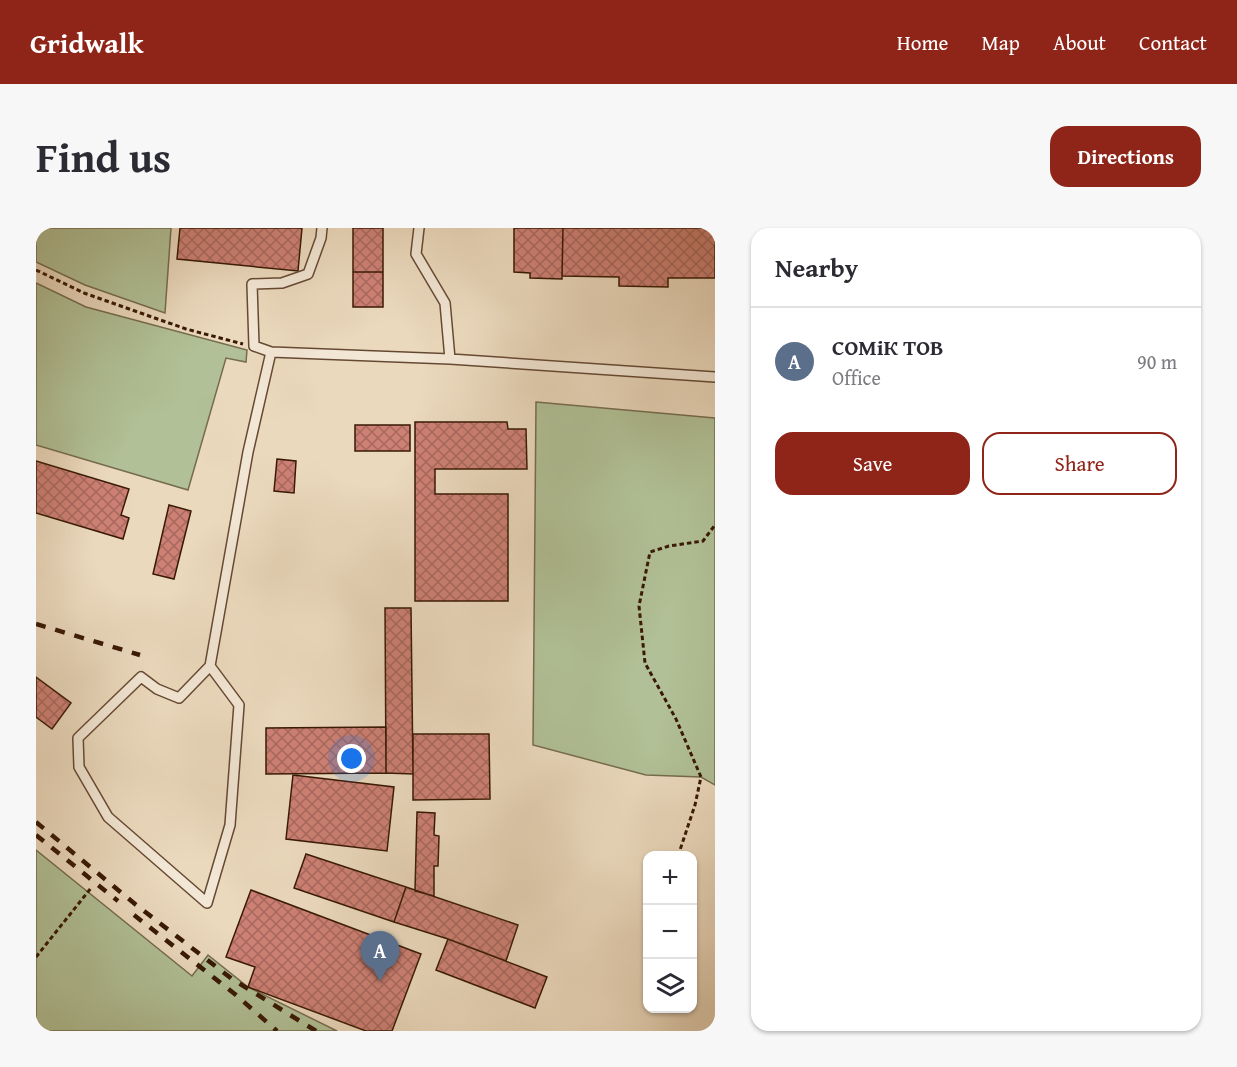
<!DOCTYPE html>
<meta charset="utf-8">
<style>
:root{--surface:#fff;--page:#f7f7f7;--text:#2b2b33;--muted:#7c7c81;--line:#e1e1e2;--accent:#8f2418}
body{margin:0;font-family:"Gentium Book Plus",serif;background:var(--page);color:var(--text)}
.controls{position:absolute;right:18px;bottom:18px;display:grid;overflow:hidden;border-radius:12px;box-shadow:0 2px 4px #0004}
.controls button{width:54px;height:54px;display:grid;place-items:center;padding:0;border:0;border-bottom:2px solid var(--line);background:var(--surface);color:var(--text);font:30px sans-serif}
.you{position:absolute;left:316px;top:531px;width:21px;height:21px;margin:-15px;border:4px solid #fff;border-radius:50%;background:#1a73e8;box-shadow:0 0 0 9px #1a73e833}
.badge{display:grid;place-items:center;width:39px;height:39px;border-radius:50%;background:var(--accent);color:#fff;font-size:20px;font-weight:700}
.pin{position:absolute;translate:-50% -50px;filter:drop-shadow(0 2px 3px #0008)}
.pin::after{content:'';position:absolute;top:32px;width:21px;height:18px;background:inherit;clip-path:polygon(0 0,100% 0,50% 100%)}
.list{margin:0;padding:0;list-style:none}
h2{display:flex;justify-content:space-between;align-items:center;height:78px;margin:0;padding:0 24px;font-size:26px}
h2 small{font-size:20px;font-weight:400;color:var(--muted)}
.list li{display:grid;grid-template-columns:39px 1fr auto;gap:18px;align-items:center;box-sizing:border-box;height:108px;padding:0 24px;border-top:2px solid var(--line)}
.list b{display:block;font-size:22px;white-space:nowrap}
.list p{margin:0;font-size:20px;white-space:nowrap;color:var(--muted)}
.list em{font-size:20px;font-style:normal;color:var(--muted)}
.actions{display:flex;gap:12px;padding:18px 24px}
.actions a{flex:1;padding:14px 0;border:2px solid var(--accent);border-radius:18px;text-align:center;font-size:21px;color:var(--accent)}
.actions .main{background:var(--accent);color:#fff}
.icon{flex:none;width:33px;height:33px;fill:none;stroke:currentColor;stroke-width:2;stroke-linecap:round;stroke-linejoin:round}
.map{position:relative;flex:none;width:679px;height:803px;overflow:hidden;border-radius:18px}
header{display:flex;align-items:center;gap:36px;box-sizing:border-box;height:84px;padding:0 30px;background:var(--accent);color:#fff}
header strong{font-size:28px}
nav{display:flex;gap:33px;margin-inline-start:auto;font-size:21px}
.intro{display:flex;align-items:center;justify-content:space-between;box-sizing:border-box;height:144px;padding:0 36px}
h1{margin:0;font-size:42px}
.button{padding:15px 27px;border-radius:18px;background:var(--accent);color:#fff;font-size:21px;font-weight:700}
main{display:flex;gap:36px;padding:0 36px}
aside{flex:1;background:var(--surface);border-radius:18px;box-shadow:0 2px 4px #0004}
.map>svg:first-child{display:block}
</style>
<header>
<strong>Gridwalk</strong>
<nav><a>Home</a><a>Map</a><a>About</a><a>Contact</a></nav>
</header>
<div class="intro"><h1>Find us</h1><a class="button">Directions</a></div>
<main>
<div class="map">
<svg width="679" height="803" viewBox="0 0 679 803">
<defs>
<pattern id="building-cross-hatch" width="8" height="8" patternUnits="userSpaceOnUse" patternTransform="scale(1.5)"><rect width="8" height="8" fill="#cd8074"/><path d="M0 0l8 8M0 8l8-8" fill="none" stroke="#a7685d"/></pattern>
</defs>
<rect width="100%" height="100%" fill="#ebd9bd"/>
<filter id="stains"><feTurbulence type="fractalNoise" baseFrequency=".00333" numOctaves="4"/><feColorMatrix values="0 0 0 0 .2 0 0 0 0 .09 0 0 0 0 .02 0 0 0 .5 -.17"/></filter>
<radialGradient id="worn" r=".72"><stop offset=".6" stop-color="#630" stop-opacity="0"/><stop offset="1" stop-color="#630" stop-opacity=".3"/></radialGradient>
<path fill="#b1c096" stroke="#756c4e" stroke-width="1.5" d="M0,0H135L129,85L49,57L0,34Z
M0,55L50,79L211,122L210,134L190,130L152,262L0,217Z
M500,174L679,190V557L665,549L610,547L497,517Z
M0,622L156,748L172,727L212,759L301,803H0Z"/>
<path fill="url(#building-cross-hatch)" stroke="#391905" stroke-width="1.5" d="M144,0H266L262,43L141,31Z
M317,0H347V44H317Z
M478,0H527L526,51L494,50V45L478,44Z
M527,0H679V50H632V59L583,58V49L526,48Z
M317,44H347V79H317Z
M379,194H471L472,201H490L491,241H399V266H472V373H379Z
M319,197H374V223H319Z
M241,231L260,233L258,265L238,263Z
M0,233L93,261L85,287L93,290L87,311L0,285Z
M133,277L155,283L138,351L117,346Z
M349,380H375L377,546L350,545Z
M0,449L35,475L16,501L0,489Z
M350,499V545L230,546V500Z
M377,506H453L454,571L377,572Z
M257,547L358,559L351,623L250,611Z
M381,584L399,585L398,607L403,608L402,638H398V668L379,663Z
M270,626L370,659L358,694L258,660Z
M370,659L482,697L470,733L412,711L358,694Z
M215,662L385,726L356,803H330L212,759L219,739L190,729Z
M412,711L511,749L499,780L400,742Z"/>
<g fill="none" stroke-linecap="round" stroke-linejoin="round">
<defs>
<path id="lane" d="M286,0L285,10L272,46L246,55L216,56L218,118L235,124L414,131L679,149
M383,0L380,26L409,75L414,131
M174,438L143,470L121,461L105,449L42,510L43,539L72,589L171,675L194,597L203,477L174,438L212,224L235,124"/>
</defs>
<use href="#lane" stroke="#664933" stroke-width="12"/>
<path stroke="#391905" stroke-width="3" stroke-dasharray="4.5 3" stroke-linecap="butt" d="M0,42L48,65L150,101L207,116
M642,628L659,577L665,549L640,491L609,435L603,378L614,324L633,318L667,313L679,297
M0,729L55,660"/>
<use href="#lane" stroke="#f2e6d4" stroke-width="9"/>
<path stroke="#391905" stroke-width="4.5" stroke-dasharray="10 10" stroke-linecap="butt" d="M0,396L104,427
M0,594L99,676L196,751L280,803
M0,607L82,673
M98,687L200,767L241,803"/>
</g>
<rect width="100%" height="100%" filter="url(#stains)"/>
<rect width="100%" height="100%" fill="url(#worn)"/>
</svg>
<div class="controls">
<button>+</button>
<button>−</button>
<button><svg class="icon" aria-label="layers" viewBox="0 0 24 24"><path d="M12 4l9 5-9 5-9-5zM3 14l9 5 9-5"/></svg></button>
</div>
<div class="you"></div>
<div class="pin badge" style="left:344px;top:753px;background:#5c6f8a">A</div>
</div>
<aside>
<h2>Nearby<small></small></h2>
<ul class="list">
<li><span class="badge" style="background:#5c6f8a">A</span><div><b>СОМіК ТОВ</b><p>Office</p></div><em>90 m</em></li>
</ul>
<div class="actions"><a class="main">Save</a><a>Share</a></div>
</aside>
</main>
